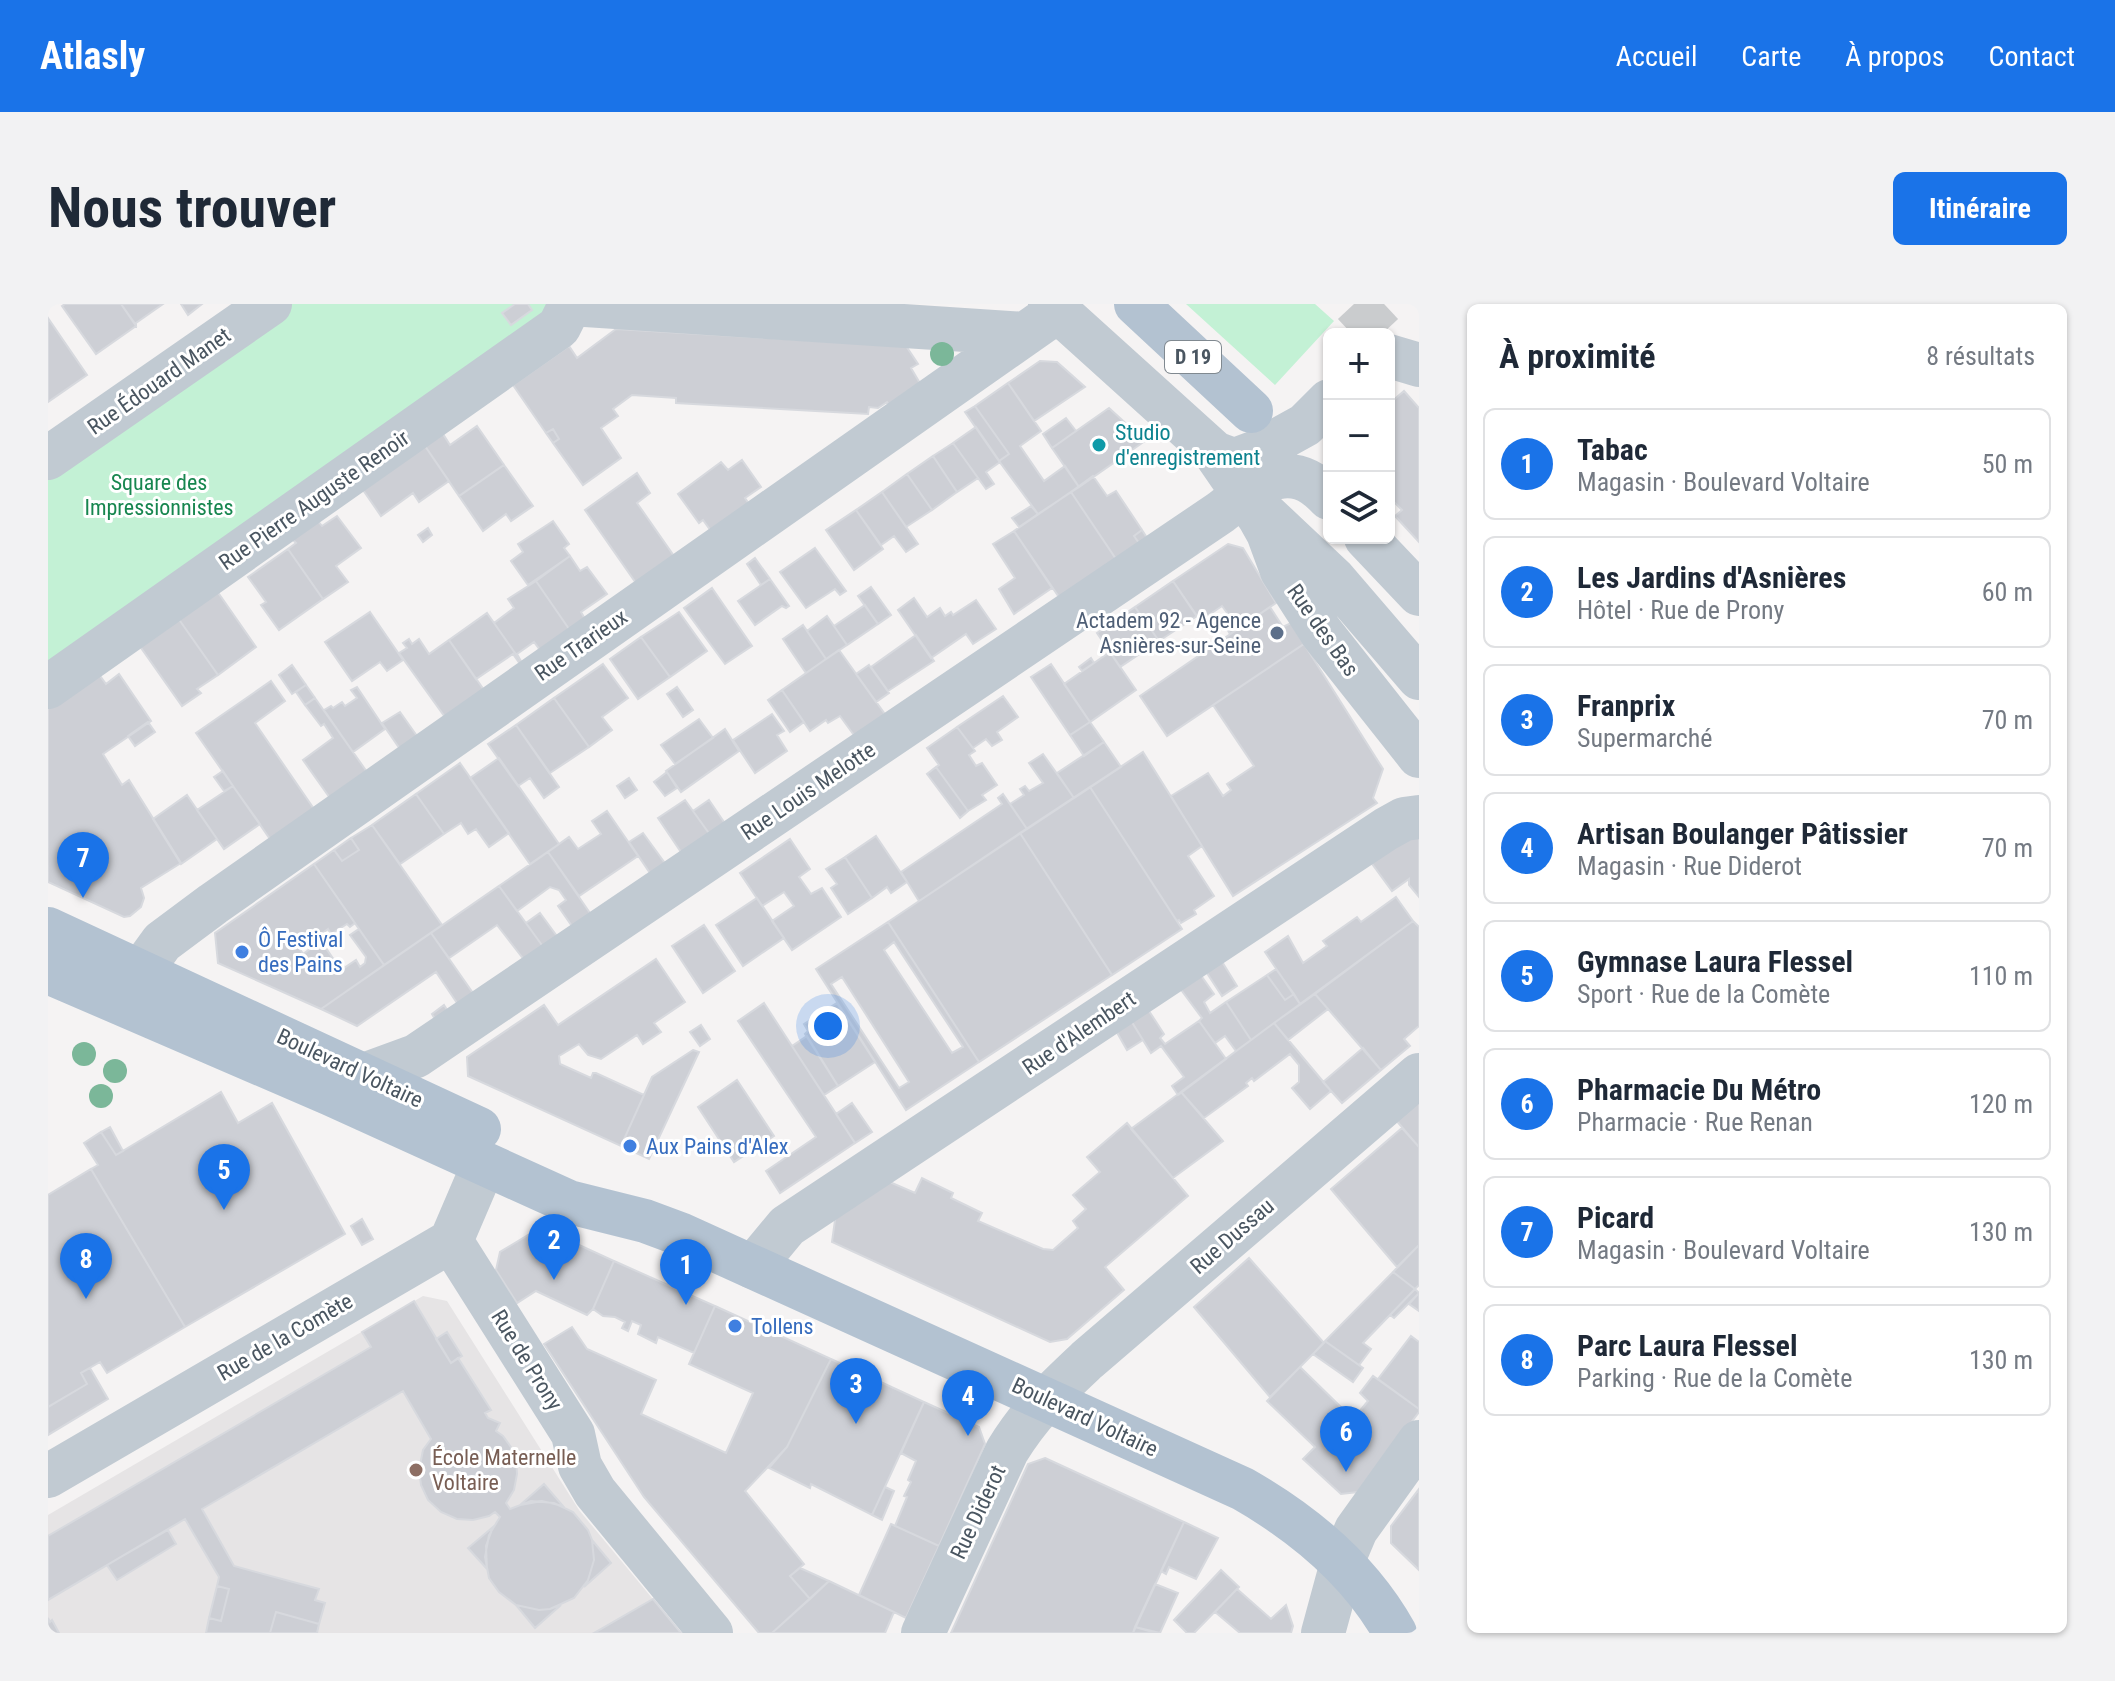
<!DOCTYPE html>
<html lang="fr">
<meta charset="utf-8">
<style>
:root{--surface:#fff;--page:#f2f2f3;--text:#1f2937;--muted:#747a83;--line:#e0e1e3;--accent:#1a73e8}
body{margin:0;font-family:"Roboto Condensed",sans-serif;background:var(--page);color:var(--text)}
.controls{position:absolute;right:24px;top:24px;display:grid;overflow:hidden;border-radius:12px;box-shadow:0 2px 6px #0004}
.controls button{width:72px;height:72px;display:grid;place-items:center;padding:0;border:0;border-bottom:2px solid var(--line);background:var(--surface);color:var(--text);font:40px sans-serif}
.you{position:absolute;left:780px;top:722px;width:28px;height:28px;margin:-20px;border:6px solid #fff;border-radius:50%;background:#1a73e8;box-shadow:0 0 0 12px #1a73e833}
.badge{display:grid;place-items:center;width:52px;height:52px;border-radius:50%;background:var(--accent);color:#fff;font-size:26px;font-weight:700}
.pin{position:absolute;translate:-50% -66px;filter:drop-shadow(0 2px 4px #0008)}
.pin::after{content:'';position:absolute;top:42px;width:28px;height:24px;background:inherit;clip-path:polygon(0 0,100% 0,50% 100%)}
.list{margin:0;padding:0;list-style:none}
h2{display:flex;justify-content:space-between;align-items:center;height:104px;margin:0;padding:0 32px;font-size:34px}
h2 small{font-size:26px;font-weight:400;color:var(--muted)}
.list li{display:grid;grid-template-columns:52px 1fr auto;gap:24px;align-items:center;box-sizing:border-box;height:112px;margin:0 16px 16px;padding:0 16px;border:2px solid var(--line);border-radius:12px}
.list b{display:block;font-size:30px;white-space:nowrap}
.list p{margin:0;font-size:26px;white-space:nowrap;color:var(--muted)}
.list em{font-size:26px;font-style:normal;color:var(--muted)}
.icon{flex:none;width:44px;height:44px;fill:none;stroke:currentColor;stroke-width:2;stroke-linecap:round;stroke-linejoin:round}
.map{position:relative;flex:none;width:1371px;height:1329px;overflow:hidden;border-radius:12px}
header{display:flex;align-items:center;gap:48px;box-sizing:border-box;height:112px;padding:0 40px;background:var(--accent);color:#fff}
header strong{font-size:38px}
nav{display:flex;gap:44px;margin-inline-start:auto;font-size:28px}
.intro{display:flex;align-items:center;justify-content:space-between;box-sizing:border-box;height:192px;padding:0 48px}
h1{margin:0;font-size:56px}
.button{padding:20px 36px;border-radius:12px;background:var(--accent);color:#fff;font-size:28px;font-weight:700}
main{display:flex;gap:48px;padding:0 48px}
aside{flex:1;background:var(--surface);border-radius:12px;box-shadow:0 2px 6px #0004}
.map>svg:first-child{display:block}
</style>
<header>
<strong>Atlasly</strong>
<nav><a>Accueil</a><a>Carte</a><a>À propos</a><a>Contact</a></nav>
</header>
<div class="intro"><h1>Nous trouver</h1><a class="button">Itinéraire</a></div>
<main>
<div class="map">
<svg width="1371" height="1329" viewBox="0 0 1371 1329">
<rect width="100%" height="100%" fill="#f5f3f3"/>
<path fill="#e6e4e5" d="M375,992L399,997L531,1206L633,1329H0V1211Z"/>
<path fill="#c3f1d5" d="M222,0H522L0,383V154Z
M1138,0H1267L1286,17L1227,81Z"/>
<path fill="#cdcfd5" stroke="#d7d9de" stroke-width="2" fill-rule="evenodd" d="M17,0H73L88,22L48,50L14,2Z
M73,0H115L88,19V21Z
M133,0H154L140,11Z
M467,0H480L484,6L463,21L454,9Z
M0,14L39,71L0,98Z
M568,25L858,42L870,60L863,64L873,81L842,102L839,98L830,104L821,103L820,110L628,99V94L584,91L565,105L570,112L553,124L573,154L535,181L505,139L511,135L505,125L498,129L465,81L521,42L529,54Z
M992,57L1009,58L1037,83L986,117L960,79Z
M960,79L993,127L972,142L996,177L1017,162L1031,183L990,210L951,157L961,150L927,102Z
M1356,87L1371,104V238L1347,212L1354,206L1341,193V100Z
M927,102L961,150L951,157L917,108Z
M1061,104L1097,137L1031,183L1004,144Z
M1018,114L1028,127L1004,144L995,130Z
M429,122L456,161L411,192L377,142L395,130L402,141Z
M928,123L952,158L938,168L946,180L938,185L905,139Z
M505,125L511,135L505,139L498,129Z
M905,139L930,174L909,188L885,152Z
M377,142L401,177L371,198L365,189L333,212L315,186Z
M885,152L909,188L884,206L859,170Z
M694,156L713,183L697,194L701,200L663,227L655,216L651,219L630,190L673,158L680,166Z
M456,161L485,202L463,217L458,210L435,227L411,192Z
M589,169L602,189L589,199L626,252L588,279L537,206Z
M859,170L884,206L858,223L834,188Z
M1045,172L1059,192L1068,187L1094,226L1086,232L1093,242L1070,258L1023,188Z
M834,188L870,240L858,248L846,232L833,241L808,206Z
M1023,188L1070,258L1013,296L966,227Z
M983,202L990,210L971,223L964,214Z
M808,206L835,245L806,266L778,226Z
M289,212L313,244L288,262L300,278L275,295L240,245L248,239L244,235L270,217L274,222Z
M505,217L521,240L516,244L522,252L480,281L463,257L475,248L470,240Z
M380,224L384,231L375,238L370,231Z
M1094,226L1101,237L1093,242L1086,232Z
M966,227L1004,284L966,310L951,285L967,274L945,240Z
M1180,240L1195,244L1228,299L1182,330L1178,323L1185,317L1174,302L1152,317L1125,277Z
M767,244L798,287L792,291L787,285L758,304L732,268Z
M240,245L275,295L231,326L213,301L218,298L200,273Z
M522,252L532,267L539,263L559,290L533,308L537,315L521,325L488,277Z
M707,254L722,275L713,281L699,260Z
M722,275L741,302L738,304L734,302L707,321L690,297Z
M488,277L521,325L492,346L486,338L469,350L474,359L446,319L466,304L460,295Z
M1125,277L1149,312L1111,337L1087,303Z
M823,283L843,311L830,320L810,292Z
M664,284L704,342L677,360L636,304Z
M169,287L208,343L170,371L130,314Z
M866,294L879,313L892,304L897,312L903,308L905,311L928,296L948,325L925,340L918,330L883,354L850,306Z
M817,301L830,320L799,341L786,322Z
M1087,303L1111,337L1072,363L1049,329Z
M1222,303L1235,323L1243,319L1256,340L1119,432L1092,392Z
M322,308L355,356L339,367L332,358L304,377L277,338Z
M631,308L659,347L622,373L593,333Z
M439,309L474,359L472,360L465,350L428,375L401,336Z
M779,312L799,341L778,355L759,327Z
M130,314L170,371L149,385L153,389L134,402L91,341Z
M755,321L778,355L758,369L735,335Z
M868,331L886,357L840,387L823,363Z
M593,333L622,373L590,395L562,355Z
M361,335L364,340L371,335L381,350L401,336L436,386L397,413L351,349L359,344L355,339Z
M1256,340L1335,465L1325,494L1329,499L1185,592L1123,492L1160,469L1175,492L1183,486L1179,480L1206,462L1165,401Z
M791,346L839,413L808,434L792,412L780,419L778,416L762,427L734,386Z
M1062,348L1088,386L1042,418L1016,380Z
M1043,354L1046,359L1034,367L1031,363Z
M555,360L580,394L554,413L564,426L541,443L506,394Z
M1003,360L1042,418L1022,431L983,373Z
M244,361L258,381L244,390L231,371Z
M821,361L841,389L828,398L808,370Z
M50,369L58,380L71,370L103,417L55,450L74,481L81,476L133,559L93,584L96,594L93,603L82,612L76,613L0,578V404Z
M223,377L237,397L207,419L266,505L222,535L148,429Z
M258,381L267,394L257,401L248,388Z
M309,383L337,425L305,448L276,406L283,402L285,404L294,398L297,402L309,394L303,386Z
M629,383L645,406L635,413L619,390Z
M734,386L756,418L742,428L720,396Z
M955,392L970,413L949,428L954,436L944,442L938,435L925,444L909,423Z
M267,394L319,468L282,494L255,456L285,434L276,420L273,422L257,401Z
M506,394L541,443L502,469L468,421Z
M352,408L369,432L352,445L334,419Z
M724,410L736,427L729,431L739,447L707,469L685,436Z
M651,415L665,434L627,460L613,441Z
M100,418L107,428L87,442L80,432Z
M1042,418L1056,438L1036,452L1022,431Z
M468,421L511,483L496,494L482,474L470,482L440,440Z
M909,423L927,447L921,451L928,462L934,459L949,481L934,491L938,496L920,507L888,463L891,461L879,444Z
M677,425L691,447L633,488L618,467Z
M1056,438L1073,463L1026,494L1009,469Z
M1095,448L1154,542L1140,552L1166,592L1146,606L1148,610L1133,619L1131,616L1129,617L1042,483Z
M995,450L1026,494L979,525L962,500L976,491L972,485L977,482L981,487L995,479L981,459Z
M451,454L511,540L482,560L422,474Z
M412,459L461,529L441,543L428,525L420,530L413,519L396,530L368,490Z
M888,463L920,507L912,514L879,470Z
M175,467L185,482L176,487L166,473Z
M619,468L629,484L617,492L606,478Z
M581,474L589,486L577,494L569,482Z
M185,482L212,520L176,545L149,506Z
M1042,483L1134,625L1064,671L972,529Z
M368,490L396,530L352,560L324,521Z
M955,490L979,525L871,597L853,568L954,500L950,494Z
M139,491L169,535L133,560L105,515Z
M637,496L663,532L635,551L610,514Z
M661,496L678,521L663,532L645,507Z
M559,507L590,552L531,592L500,548L521,533L530,545L553,530L544,517Z
M324,521L394,621L336,661L266,560L286,546L294,557L311,546L303,534Z
M595,529L619,562L604,572L581,538Z
M972,529L1064,671L931,758L840,618Z
M1364,531L1371,533V593L1361,581V575L1344,587L1322,557Z
M828,532L859,578L843,589L839,583L824,594L797,553Z
M303,534L311,546L294,557L286,546Z
M742,535L762,565L751,573L763,590L774,584L793,613L744,646L724,617L746,602L736,588L714,602L692,569Z
M500,548L544,612L526,625L510,602L518,596L511,586L502,583L469,607L451,582Z
M797,553L824,594L800,610L783,584L789,580L778,565Z
M266,560L307,619L302,623L299,620L283,630L280,625L272,631H269L266,628L262,630L265,636L252,645L255,650L273,637L293,666L308,656L312,663L317,659L318,653L302,631L311,625L336,661L273,705L170,659L167,629Z
M451,582L496,644L477,657L449,621L401,654L383,629Z
M1348,593L1365,617L1252,700L1217,648L1240,632L1255,659L1279,642L1275,637L1309,613L1313,618Z
M709,594L736,634L695,662L668,621Z
M492,609L511,635L496,644L478,619Z
M1365,617L1371,623V722L1356,735L1362,742L1333,766L1267,690Z
M840,618L931,758L858,806L768,665ZM846,638L915,743L904,749L836,646ZM794,673L861,778L851,784L783,680Z
M656,621L687,667L655,689L624,642Z
M383,629L427,692L411,702L388,668L309,722L273,705Z
M608,655L637,698L606,719L613,728L595,740L589,731L553,755L540,751L531,740L511,752L512,760L543,774L545,769H548L596,791L573,842L420,772L419,753L496,701L510,721Z
M1173,656L1189,682L1174,692L1157,666Z
M1228,665L1246,690L1237,696L1219,671Z
M1152,670L1166,690L1156,698L1162,709L1178,698L1203,736L1188,747L1177,732L1167,739L1151,717L1154,714L1131,683Z
M1219,671L1237,696L1246,690L1252,700L1203,736L1178,698Z
M1267,690L1280,705L1240,736L1226,719Z
M716,699L807,839L732,889L718,867L768,833L690,717Z
M789,699L827,758L790,782L757,730L760,727L756,720Z
M396,701L401,709L388,717L384,710Z
M1099,704L1116,730L1112,734L1117,740L1151,717L1178,755L1130,791L1124,782L1136,773L1113,742L1103,749L1082,715Z
M1082,715L1095,736L1079,746L1067,725Z
M1226,719L1283,787L1262,805L1244,784L1251,778V761L1242,750L1206,777L1204,774L1198,779L1200,782L1156,814L1133,788Z
M653,721L662,735L652,742L642,728Z
M759,732L790,782L776,791L744,742Z
M1315,744L1333,766L1294,799L1275,778Z
M645,746L651,748L601,855L573,842L604,773Z
M689,776L726,832L686,858L650,803Z
M173,788L190,819L224,799L297,930L137,1023L43,865L50,861L36,839L53,828L68,851Z
M1133,788L1175,837L1125,874L1083,825Z
M1371,795V843L1347,815Z
M804,799L824,828L807,839L788,810Z
M1079,819L1140,892L1057,963L1076,986L1019,1035L1002,1038L784,938L788,909L837,876L867,889L874,874L905,889L903,894L934,909L930,917L995,945L1005,946L1030,924L1025,917L1038,905L1025,891L1052,868L1039,853Z
M62,823L75,847L68,851L53,828Z
M1354,824L1371,843V941L1349,963L1283,885Z
M43,865L137,1023L59,1069L52,1058L33,1069L39,1080L0,1103V891Z
M314,915L325,935L314,941L303,922Z
M485,928H503L566,957L545,1005L539,1011L488,987L469,999L448,966L452,948Z
M1371,941V981L1367,985L1345,968Z
M1201,954L1276,1039L1222,1093L1146,1003Z
M566,957L667,1002L646,1049L610,1033L608,1039L590,1030L593,1021L584,1017L580,1027L574,1024L577,1018L567,1013L555,1012L545,1005Z
M1345,968L1367,985L1315,1039L1323,1045L1311,1061L1277,1037Z
M1367,985L1371,989L1346,1014L1342,1011Z
M1371,989V1007L1361,1000Z
M366,997L403,1059L410,1054L443,1106L437,1109L440,1114L452,1119L448,1127L455,1132L465,1146L468,1154L469,1170L466,1186L458,1199L462,1205L483,1197L506,1199L525,1208L540,1226L544,1236L546,1256L540,1276L526,1294L502,1305L491,1306L468,1301L451,1288L441,1274L437,1253L441,1231L452,1213L447,1208L441,1212L425,1216L409,1215L393,1208L380,1196L373,1181L371,1166L375,1146L383,1135L355,1087L154,1205L186,1262L271,1285L267,1296L277,1299L271,1320L228,1308L222,1329H158L161,1314L173,1317L181,1285L169,1282L171,1273L137,1215L0,1296V1232L323,1043L314,1028Z
M667,1002L783,1055L739,1143L697,1187L756,1260L742,1272L762,1295L724,1329H711L596,1193L496,1040L524,1023L539,1045L608,1076L593,1110L678,1149L705,1089L641,1060Z
M399,1028L414,1052L403,1059L388,1035Z
M1363,1032L1371,1038V1105L1330,1075Z
M1277,1037L1315,1064L1305,1078L1265,1050Z
M783,1055L876,1098L824,1211L763,1180L762,1184L721,1164L739,1143Z
M1252,1063L1300,1110V1112L1288,1125L1293,1130L1320,1097L1312,1089L1325,1072L1371,1105V1108L1310,1188L1293,1190L1255,1155L1267,1143L1219,1097Z
M42,1064L60,1095L0,1131V1103L39,1080L33,1069Z
M876,1098L931,1123L937,1140L891,1242L847,1222L859,1193L856,1192L863,1178L860,1176L868,1157L853,1149Z
M997,1154L1136,1218L1085,1329H903L980,1160Z
M496,1180L515,1202L494,1197L472,1201Z
M837,1183L846,1187L834,1216L824,1211Z
M1371,1185V1266L1343,1239V1222Z
M1136,1218L1170,1234L1148,1275L1121,1263L1118,1270L1113,1267Z
M843,1220L891,1242L858,1314L811,1291Z
M445,1223L438,1242L439,1265L420,1244Z
M120,1226L128,1240L69,1276L59,1261Z
M544,1236L563,1259L536,1283L540,1276L546,1256Z
M752,1264L781,1277L762,1295L742,1272Z
M1173,1266L1191,1283L1146,1329H1139L1126,1316Z
M781,1277L846,1308L837,1329H724Z
M1107,1280L1130,1289L1112,1329L1087,1323Z
M169,1282L181,1285L173,1317L161,1314Z
M1189,1285L1223,1315L1238,1301L1245,1322L1243,1329H1192L1167,1308Z
M605,1295L633,1329H546Z
M468,1301L491,1306L502,1305L513,1301L487,1324Z
M228,1308L271,1320L269,1329H222Z
M0,1314L2,1318L4,1316L11,1329H0Z
M1087,1323L1108,1329H1085Z"/>
<g fill="none" stroke-linecap="round" stroke-linejoin="round">
<path stroke="#caccce" stroke-width="44" stroke-dasharray="44 22" stroke-linecap="butt" d="M1306,0L1334,30"/>
<path stroke="#c1cad2" stroke-width="44" d="M522,0L977,30
M1002,0L1167,149L1211,213L1220,229L1234,267L1273,328L1371,452
M1341,52L1371,61
M1167,149L1183,155L1192,154L1208,148L1257,121L1281,97
M0,154L222,0
M1218,211L1286,275L1371,374
M1318,234L1371,290
M0,383L511,23L522,1
M77,699L93,667L114,638L165,600L997,16L1009,12L1017,14
M316,771L368,752L1173,208C1209,180 1241,151 1281,194
M403,937L525,1130L532,1162L547,1188L663,1329
M705,963L739,922L1338,525L1356,515L1371,513
M0,1172L403,937L436,860
M875,1329L959,1147C983,1108 1006,1087 1039,1056L1371,771
M1275,1329L1294,1259L1308,1226L1371,1138"/>
<path stroke="#b3c2d1" stroke-width="44" d="M1088,0L1203,107
M0,625L431,825
M0,668L283,790L521,898L597,917L632,930L1195,1185C1256,1220 1312,1266 1347,1329"/>
</g>
<g fill="#7bb799">
<circle cx="894" cy="50" r="12"/>
<circle cx="36" cy="750" r="12"/>
<circle cx="67" cy="767" r="12"/>
<circle cx="53" cy="792" r="12"/>
</g>
<circle fill="#0f9aa8" stroke="#fff" stroke-width="3" cx="1051" cy="141" r="8"/>
<circle fill="#5c6f8a" stroke="#fff" stroke-width="3" cx="1229" cy="329" r="8"/>
<g fill="#3f7fe0" stroke="#fff" stroke-width="3">
<circle cx="194" cy="648" r="8"/>
<circle cx="582" cy="842" r="8"/>
<circle cx="687" cy="1022" r="8"/>
</g>
<circle fill="#8d6e63" stroke="#fff" stroke-width="3" cx="368" cy="1166" r="8"/>
<g text-anchor="middle" dominant-baseline="central" stroke-width="6" stroke-linejoin="round" paint-order="stroke">
<rect fill="#fff" stroke="#808990" stroke-width="2" x="1117" y="37" width="56" height="32" rx="6"/>
<g font-size="20" font-weight="bold" fill="#4a5661">
<text x="1145" y="53">D 19</text>
</g>
<g font-size="22" fill="#4a5661" stroke="#fff">
<text transform="translate(111 77) rotate(-35)">Rue Édouard Manet</text>
<text transform="translate(266 196) rotate(-35)">Rue Pierre Auguste Renoir</text>
<text transform="translate(1275 326) rotate(55)">Rue des Bas</text>
<text transform="translate(533 341) rotate(-35)">Rue Trarieux</text>
<text transform="translate(760 487) rotate(-34)">Rue Louis Melotte</text>
<text transform="translate(1031 729) rotate(-34)">Rue d'Alembert</text>
<text transform="translate(302 764) rotate(25)">Boulevard Voltaire</text>
<text transform="translate(1184 932) rotate(-41)">Rue Dussau</text>
<text transform="translate(237 1033) rotate(-30)">Rue de la Comète</text>
<text transform="translate(479 1056) rotate(58)">Rue de Prony</text>
<text transform="translate(1037 1113) rotate(25)">Boulevard Voltaire</text>
<text transform="translate(930 1208) rotate(-65)">Rue Diderot</text>
</g>
<g font-size="22" fill="#0d838f" stroke="#fff" text-anchor="start">
<text x="1067" y="128">Studio<tspan x="1067" dy="25">d'enregistrement</tspan></text>
</g>
<g font-size="22" fill="#17864f" stroke="#fff">
<text x="111" y="178">Square des<tspan x="111" dy="25">Impressionnistes</tspan></text>
</g>
<g font-size="22" fill="#4e5e75" stroke="#fff" text-anchor="end">
<text x="1213" y="316">Actadem 92 - Agence<tspan x="1213" dy="25">Asnières-sur-Seine</tspan></text>
</g>
<g font-size="22" fill="#366cbe" stroke="#fff" text-anchor="start">
<text x="210" y="635">Ô Festival<tspan x="210" dy="25">des Pains</tspan></text>
<text x="598" y="842">Aux Pains d'Alex</text>
<text x="703" y="1022">Tollens</text>
</g>
<g font-size="22" fill="#785e54" stroke="#fff" text-anchor="start">
<text x="384" y="1153">École Maternelle<tspan x="384" dy="25">Voltaire</tspan></text>
</g>
</g>
</svg>
<div class="controls">
<button>+</button>
<button>−</button>
<button><svg class="icon" aria-label="layers" viewBox="0 0 24 24"><path d="M12 4l9 5-9 5-9-5zM3 14l9 5 9-5"/></svg></button>
</div>
<div class="you"></div>
<div class="pin badge" style="left:638px;top:1001px">1</div>
<div class="pin badge" style="left:506px;top:976px">2</div>
<div class="pin badge" style="left:808px;top:1120px">3</div>
<div class="pin badge" style="left:920px;top:1132px">4</div>
<div class="pin badge" style="left:176px;top:906px">5</div>
<div class="pin badge" style="left:1298px;top:1168px">6</div>
<div class="pin badge" style="left:35px;top:594px">7</div>
<div class="pin badge" style="left:38px;top:995px">8</div>
</div>
<aside>
<h2>À proximité<small>8 résultats</small></h2>
<ul class="list">
<li><span class="badge">1</span><div><b>Tabac</b><p>Magasin · Boulevard Voltaire</p></div><em>50 m</em></li>
<li><span class="badge">2</span><div><b>Les Jardins d'Asnières</b><p>Hôtel · Rue de Prony</p></div><em>60 m</em></li>
<li><span class="badge">3</span><div><b>Franprix</b><p>Supermarché</p></div><em>70 m</em></li>
<li><span class="badge">4</span><div><b>Artisan Boulanger Pâtissier</b><p>Magasin · Rue Diderot</p></div><em>70 m</em></li>
<li><span class="badge">5</span><div><b>Gymnase Laura Flessel</b><p>Sport · Rue de la Comète</p></div><em>110 m</em></li>
<li><span class="badge">6</span><div><b>Pharmacie Du Métro</b><p>Pharmacie · Rue Renan</p></div><em>120 m</em></li>
<li><span class="badge">7</span><div><b>Picard</b><p>Magasin · Boulevard Voltaire</p></div><em>130 m</em></li>
<li><span class="badge">8</span><div><b>Parc Laura Flessel</b><p>Parking · Rue de la Comète</p></div><em>130 m</em></li>
</ul>
</aside>
</main>
